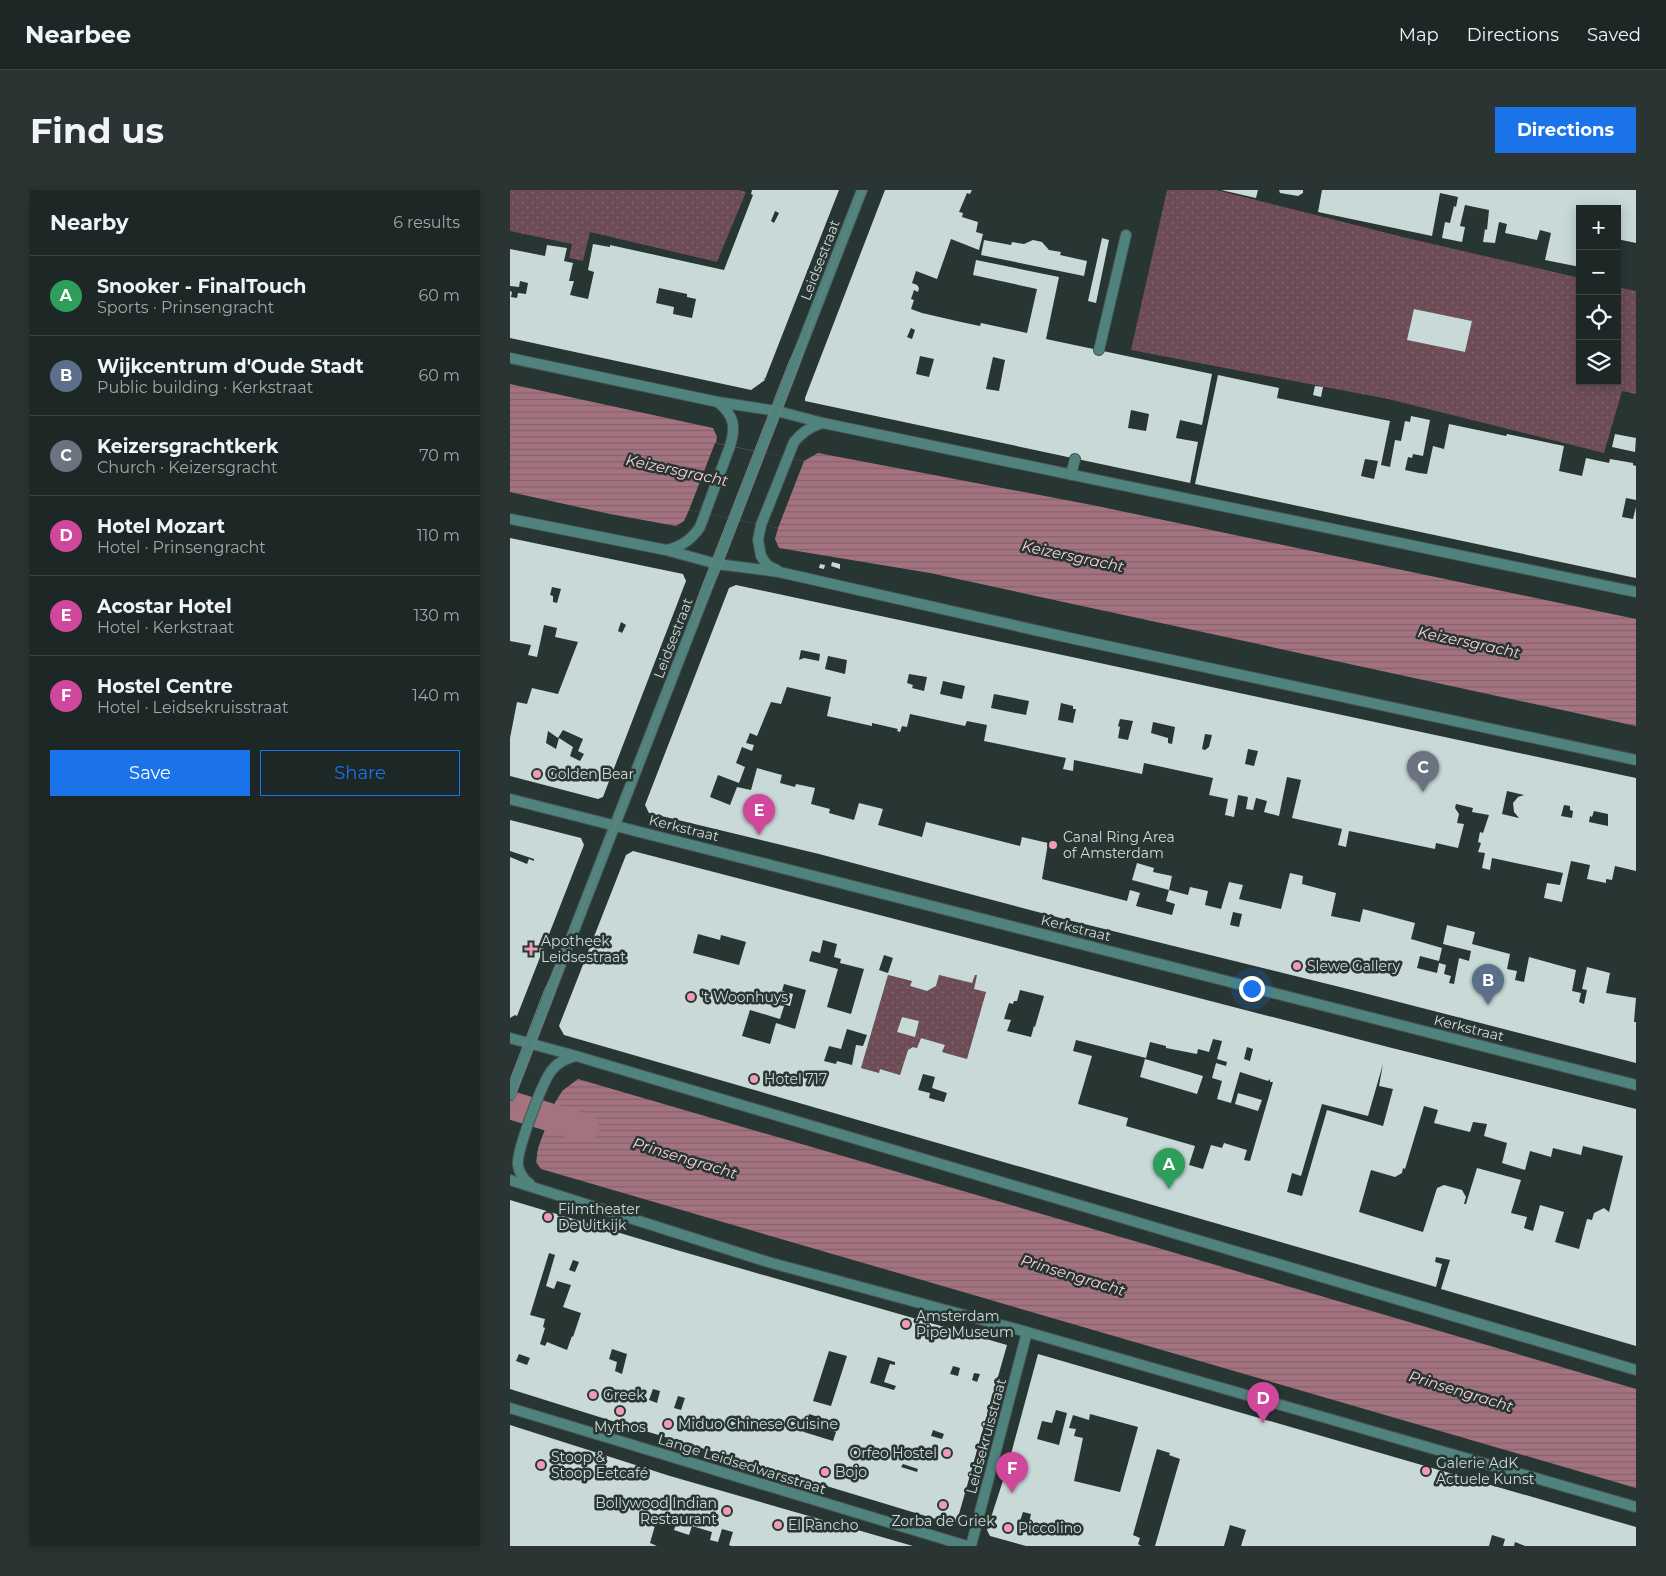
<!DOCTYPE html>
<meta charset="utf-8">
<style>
:root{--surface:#1d2826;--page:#2a3432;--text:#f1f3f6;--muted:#a0a6a7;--line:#3b4443;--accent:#1a73e8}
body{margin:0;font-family:Montserrat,sans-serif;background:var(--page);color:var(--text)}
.controls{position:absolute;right:15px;top:15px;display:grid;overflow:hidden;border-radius:0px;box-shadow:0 2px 12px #0003}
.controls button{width:45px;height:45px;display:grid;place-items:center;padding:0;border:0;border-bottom:1px solid var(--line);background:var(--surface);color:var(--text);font:25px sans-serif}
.you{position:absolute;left:741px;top:798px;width:18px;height:18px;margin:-12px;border:4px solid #fff;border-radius:50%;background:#1a73e8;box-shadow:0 0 0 8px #1a73e833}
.badge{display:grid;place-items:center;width:32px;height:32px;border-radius:50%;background:var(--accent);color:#fff;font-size:16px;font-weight:700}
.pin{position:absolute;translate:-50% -41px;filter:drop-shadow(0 1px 2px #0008)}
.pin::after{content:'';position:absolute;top:26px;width:18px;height:15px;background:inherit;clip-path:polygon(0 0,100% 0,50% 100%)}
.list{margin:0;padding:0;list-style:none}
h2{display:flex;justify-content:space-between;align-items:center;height:65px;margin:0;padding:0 20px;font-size:21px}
h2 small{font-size:16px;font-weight:400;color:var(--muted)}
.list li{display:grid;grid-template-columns:32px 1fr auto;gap:15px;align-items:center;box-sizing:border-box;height:80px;padding:0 20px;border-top:1px solid var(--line)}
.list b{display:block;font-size:19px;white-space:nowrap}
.list p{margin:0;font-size:16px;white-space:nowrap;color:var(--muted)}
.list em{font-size:16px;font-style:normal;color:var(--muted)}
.actions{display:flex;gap:10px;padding:15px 20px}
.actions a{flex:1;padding:11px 0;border:1px solid var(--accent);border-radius:0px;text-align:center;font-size:18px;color:var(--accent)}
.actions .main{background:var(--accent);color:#fff}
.icon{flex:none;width:28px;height:28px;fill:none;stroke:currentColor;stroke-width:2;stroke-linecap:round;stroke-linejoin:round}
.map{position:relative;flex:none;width:1126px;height:1356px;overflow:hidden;border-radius:0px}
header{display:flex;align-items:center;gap:30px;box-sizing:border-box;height:70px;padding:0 25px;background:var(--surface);border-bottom:1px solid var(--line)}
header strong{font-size:24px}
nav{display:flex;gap:28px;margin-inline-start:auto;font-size:18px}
.intro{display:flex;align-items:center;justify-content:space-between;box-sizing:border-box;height:120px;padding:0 30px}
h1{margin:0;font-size:35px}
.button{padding:12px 22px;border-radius:0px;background:var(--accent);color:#fff;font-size:18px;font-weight:700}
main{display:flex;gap:30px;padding:0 30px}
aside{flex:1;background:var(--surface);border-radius:0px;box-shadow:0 2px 12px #0003}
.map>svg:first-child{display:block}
</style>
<header>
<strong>Nearbee</strong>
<nav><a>Map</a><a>Directions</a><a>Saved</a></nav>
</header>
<div class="intro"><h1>Find us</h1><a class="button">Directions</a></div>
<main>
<aside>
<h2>Nearby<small>6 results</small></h2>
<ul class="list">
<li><span class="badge" style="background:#2e9e5b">A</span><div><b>Snooker - FinalTouch</b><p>Sports · Prinsengracht</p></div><em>60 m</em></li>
<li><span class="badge" style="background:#5c6f8a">B</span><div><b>Wijkcentrum d'Oude Stadt</b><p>Public building · Kerkstraat</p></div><em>60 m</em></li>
<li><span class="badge" style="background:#6b7280">C</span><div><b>Keizersgrachtkerk</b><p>Church · Keizersgracht</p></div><em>70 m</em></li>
<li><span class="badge" style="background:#d1479c">D</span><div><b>Hotel Mozart</b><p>Hotel · Prinsengracht</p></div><em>110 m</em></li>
<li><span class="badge" style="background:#d1479c">E</span><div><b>Acostar Hotel</b><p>Hotel · Kerkstraat</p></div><em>130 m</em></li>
<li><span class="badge" style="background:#d1479c">F</span><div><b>Hostel Centre</b><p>Hotel · Leidsekruisstraat</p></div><em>140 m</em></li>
</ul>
<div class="actions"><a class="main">Save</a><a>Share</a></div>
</aside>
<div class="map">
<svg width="1126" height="1356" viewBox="0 0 1126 1356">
<defs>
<pattern id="garden-dots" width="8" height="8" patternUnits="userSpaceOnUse" patternTransform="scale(1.25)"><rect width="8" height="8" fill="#6d4c55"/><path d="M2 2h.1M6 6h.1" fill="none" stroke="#81656d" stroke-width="1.8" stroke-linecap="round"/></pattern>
<pattern id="water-rules" width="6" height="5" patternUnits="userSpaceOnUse" patternTransform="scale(1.25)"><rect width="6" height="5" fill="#a57380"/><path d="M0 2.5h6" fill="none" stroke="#81626a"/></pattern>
</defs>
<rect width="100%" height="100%" fill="#273533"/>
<path fill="url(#garden-dots)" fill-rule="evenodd" d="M0,0H229L236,2L207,72L80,42L73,71L59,68L62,54L0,41Z
M657,0H706L901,49L1070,88V191H1107V97L1126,101V204L1112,201L1094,263L878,209L621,160ZM904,119L962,131L955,162L898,150Z
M378,785L402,791L400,796L417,801L426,796L429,785L462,793L465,785H467L464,799L476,802L457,869L432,862L434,855L411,848L407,858L403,857L398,860L390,885L371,879L369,883L351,878ZM392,827L409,831L405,846L387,842Z"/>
<path fill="url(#water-rules)" d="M0,194L203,238L207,247L206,253L294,271L308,263L582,315L1126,429V536L420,383L269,358L265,349L268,338L179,320L174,331L166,336L100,324L0,302Z
M68,889L645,1057L1126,1199V1298L31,979L26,972L27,961L44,914L52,901Z"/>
<path fill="#273533" d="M205,253L294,271L268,338L179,320Z
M50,900L52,901L44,914L29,952L26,972L24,971V967L27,951L42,913Z"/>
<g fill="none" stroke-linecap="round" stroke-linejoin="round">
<path stroke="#a57380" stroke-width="28" d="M0,915L75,938"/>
</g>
<path fill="#c8d9d7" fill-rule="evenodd" d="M242,0H329L255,189L253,187L255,190L241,200L0,148V101L2,102L1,107L7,108L8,103L16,104L18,93L10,91L9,97L0,96V59L35,66L37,55L57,58L54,71L63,73L59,91H64L60,105L78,109L84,82L78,80L83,54L100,57V55L214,80L243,5L241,4ZM265,21L269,23L264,33L261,31ZM149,98L177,104V107L186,109L182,128L163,124L164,117L146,113Z
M375,0H462L460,4L457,3L449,22L453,23L452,27L468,32L466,42L473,44L469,60L441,49L427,89L406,81L402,93L407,95L409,98L408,102L404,100L401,109L404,110L401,119L412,123L451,132L470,136L471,133L517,143L527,99L463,85L466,70L549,87L536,149L702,184L692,235L670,230L666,248L688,252L680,293L295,211V208ZM401,138L405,140L402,149L397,147ZM410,166L424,169L419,187L406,184ZM483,167L495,170L489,201L476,199ZM621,220L639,224L636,241L618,238Z
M711,0H748L746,8Z
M769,0H793V3L788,6L770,3Z
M812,0H1126V53L1107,49V19H1070V77L1035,70L1041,43L1030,40L1027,50L995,43L997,34L989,32L985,53L973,52L975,39L977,40L979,20L955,15L950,36L955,37L952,52L932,48L935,32L940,33L944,16L946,17L948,7L930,3L922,46L808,22Z
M592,48L599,50L586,113L578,111Z
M474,50L501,55L502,52L514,54L523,50L532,52L539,60L551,62L550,65L577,71L574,86L471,65Z
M904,119L962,131L955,162L897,150Z
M708,185L769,198L767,208L880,231L871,275L880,277L885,250L891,251L895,231L900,232L901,226L920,230L913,266L903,264L902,268L898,267L895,280L909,283L917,284L923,256L934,259L939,234L996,246L997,244L1054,256L1049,281L1072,286L1076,268L1099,273L1100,269L1123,273V275L1126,276V310L1116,308L1112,327L1123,329L1126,317V388L685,294ZM855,269L868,271L864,289L851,286Z
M805,196L813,197L811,207L803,205Z
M1105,244L1126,248L1125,262L1102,257Z
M0,348L173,384L176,391L93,607L88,609L0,586V548L7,512L17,514L22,498L48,504L68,452L45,447L47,438L34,435L27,467L18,465L21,455L0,451ZM42,397L51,399L47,413L43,412V406L40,405ZM111,432L116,435L112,443L108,441ZM53,540L73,549L68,561L74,564L70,571L60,566L63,557L49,548L46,559L36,553L38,541L48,548Z
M322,372L330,374V379L321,376Z
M310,374L315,375L314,379L309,378Z
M226,395L1126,588V681L1105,676L1102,690L1096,689V693L1077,689L1080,675L1061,671L1052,712L1034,708L1037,693L1050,695L1053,683L982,668L980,680L972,678L975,663L968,662L971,653L968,652L970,642L973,643L979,625L962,622L963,618L946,614L945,618L949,624L947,633L954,634L948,658L926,653L925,659L839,641L836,657L828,655L832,639L782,628L791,590L777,587L769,626L754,622L757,611L746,608L743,620L736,619L738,607L728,605L724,627L715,625L718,609L699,605L703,588L634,573L632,584L564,570L563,581L553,579L556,568L474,551L477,535L457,531L455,536L400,524L397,537L392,536L390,542L387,541L388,539L362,533V536L317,526L321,507L277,497L271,514L261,512L247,546L240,543L236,553L244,555L242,561L232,557L226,573L235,577L229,593L208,585L200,607L220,615L227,597L241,600L247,578L272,585L270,593L285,597L286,594L305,598L301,614L320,619L319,623L344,630L349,613L373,619L368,635L412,647L416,632L510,656L512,647L538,653L532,689L617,711L620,700L630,703L626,716L662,725L665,714L656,711L659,700L678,705L680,697L698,701L695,715L711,719L719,692L733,695L729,709L771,719L780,683L793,686L792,694L826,703L821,726L850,732L853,719L905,733L901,749L932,758L929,771L910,766L907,778L927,783L929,773L936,775L934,784L941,786L939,793L944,794L949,768L959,771L961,761L933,754L937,735L965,742L962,754L1000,764L997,779L1007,781L1005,790L1014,792L1019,767L1066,780L1062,801L1071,803L1069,812L1074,814L1077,800L1072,799L1077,777L1100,783L1096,803L1126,808L1124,832H1126V873L846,801L558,730L309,664L139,623L135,615L219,398ZM291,460L310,464L309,471L294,468L289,470ZM318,466L337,470L335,484L315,479ZM399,484L417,487L414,501L402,498L403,495L397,493ZM433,491L455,496L452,509L430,504ZM484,504L519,511L516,525L481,518ZM551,513L563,516V519H566L563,533L548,530ZM610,529L623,531L618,550L608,548L610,537L608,536ZM643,532L665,537L662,554L658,553V548L641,543ZM695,544L702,545L699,557L695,560L692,559ZM738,559L748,561L744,576L735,574ZM997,601L1014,605L1008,607L1003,613L1004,622L1009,628L992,624ZM1054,615L1060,616V620L1063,621L1062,628L1051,626ZM1084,621L1098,624V636L1079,632L1080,626L1082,627ZM723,722L732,724L729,737L720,735Z
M0,630L71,648L74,655L7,826L5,825L0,828V667L17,674L19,669L24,671V669L0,661Z
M123,661L878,857L1126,919V1156L931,1099L940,1070L926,1067L925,1072L932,1074L926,1097L54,845L49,836L116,665ZM188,744L210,750L211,745L236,752L229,775L183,763ZM313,750L327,754L324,767L331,769L330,773L354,779L341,824L317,817L328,779L299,771L302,761L310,763ZM374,765L383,768L378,783L369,780ZM378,785L402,791L400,796L417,801L426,796L429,785L462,793L465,785H467L464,799L476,802L457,869L432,862L435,855L411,848L407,858L403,857L398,860L390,885L370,879L369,883L351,878ZM274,794L296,800L285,839L266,833L260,854L232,846L240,820L270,829L274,816L268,815L269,813L280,816L283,804L272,801ZM510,800L534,806L525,837L524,836L521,847L497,841L501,830L494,829L499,813L503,814L504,811H507ZM337,839L357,845L353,856L346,855L342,875L327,871L326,874L314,871L319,856L331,859ZM703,849L712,851L707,869L717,872L716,876L706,873L702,888L712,891L707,909L721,913L730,882L758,891L760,889V892H763L740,971L734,970L737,960L714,953L712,958L701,955L693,979L679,975L685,956L616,936L618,928L568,914L582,866L563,861L566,850L636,868L640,852L656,856V858L687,864L688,859L699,862ZM737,857L743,859L740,871L734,869ZM873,874L869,896L883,899L873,936L817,920L792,1006L777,1002L782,983L791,986L812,914L858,926ZM413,884L425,887L422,898L437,903L434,912L419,908L420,903L408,900ZM914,916L928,920L924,933L960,942L963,932L977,934L974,946L997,953L992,973L1015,980L1020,961L1041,967L1043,958L1071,965L1073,956L1113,966L1099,1022L1094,1018L1084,1023L1082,1030L1077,1029L1069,1059L1045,1052L1054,1022L1030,1015L1023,1041L1014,1038L1017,1027L1001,1023L1011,990L967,978L956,1014H954L956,1007L952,1000L934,995L927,998L913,1042L849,1022L861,980L885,987L892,983L893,978L895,979Z
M627,673L644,678L643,682L662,686L659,700L622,690Z
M392,827L409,831L405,847L387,842Z
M635,869L693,886L687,904L630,887Z
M728,903L752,910L748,921L725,914Z
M0,1010L170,1061L497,1155L447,1331L442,1334L99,1230L0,1199ZM39,1063L45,1065L36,1096L44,1099L47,1091L61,1095L53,1117L71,1123L63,1147L62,1146L57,1160L37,1152L35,1156L30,1154L35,1138L33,1137L35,1129L20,1125ZM63,1070L69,1072L65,1082L59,1080ZM102,1159L117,1164L112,1184L105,1181L107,1172L99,1169ZM319,1161L337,1166L321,1216L303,1211ZM9,1164L20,1168L17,1175L6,1171ZM368,1167L385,1172V1175L380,1174L374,1192L386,1196L384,1200L360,1193ZM443,1176L450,1178L448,1186L440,1184ZM464,1183L470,1184L467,1192L462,1190ZM143,1199L150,1201L147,1213L139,1210ZM168,1206L175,1208L171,1220L164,1218ZM299,1224L321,1231L319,1240L326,1242L323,1251L294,1242ZM423,1240L434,1244L432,1249L421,1246ZM393,1274L408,1279L407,1282L391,1277Z
M528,1164L1126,1337V1356H1015L1005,1352L1004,1356H993L995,1349L982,1345L979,1356H731L736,1340L720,1335L714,1356H645L670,1269L659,1265L660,1263L647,1259L623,1345L630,1348L628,1354L631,1356H516L480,1346L477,1340L498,1275ZM546,1220L557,1223L549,1255L527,1249L532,1231L542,1233ZM580,1224L628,1237L610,1302L564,1291L573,1248L564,1246L566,1239L559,1238L563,1225L579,1230ZM513,1322L521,1324L519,1333L510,1331Z
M0,1235L160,1286L403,1356H221L219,1355L223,1342L212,1339L208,1352L200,1350L202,1342L182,1336L179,1345L164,1340L167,1331L148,1325L140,1353L147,1356H0Z"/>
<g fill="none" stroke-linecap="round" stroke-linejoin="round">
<defs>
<path id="service" d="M589,160L616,45
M561,285L565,269"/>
<path id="pedestrian" d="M0,905L352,0
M0,1218L457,1356
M461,1356L517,1142"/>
<path id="minor" d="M0,168L208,212L267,221L313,233L1126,402
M0,329L156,360L207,374L269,382L560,448L1126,570
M157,360C172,356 181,350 190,337L220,256C226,236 224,226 209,213
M267,380L257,375L251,366L248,350L251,335L284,252C292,242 300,237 312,233
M0,609L1126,895
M0,848L66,866L1126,1180
M0,990L258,1072L517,1142L1126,1317
M20,994C13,989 9,983 8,975C6,962 33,890 42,880C48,872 56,869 65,866"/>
</defs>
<use href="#service" stroke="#465351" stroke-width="12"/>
<use href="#pedestrian" stroke="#465351" stroke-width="12"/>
<use href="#minor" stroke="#465351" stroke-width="12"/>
<use href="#service" stroke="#50837d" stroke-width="10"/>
<use href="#pedestrian" stroke="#50837d" stroke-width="10"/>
<use href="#minor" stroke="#50837d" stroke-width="10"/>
<path stroke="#74807e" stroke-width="1" d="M182,427L188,407L279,172L292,146
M0,890L34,801L47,776
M0,919L43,807L59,752L173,461L212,375L289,175L305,121L352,0"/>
</g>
<g fill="#f19ab3" stroke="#273533" stroke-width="2">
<circle cx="27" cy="584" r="5"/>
<circle cx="543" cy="655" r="5"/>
<path d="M18.5 751.5h5v5h5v5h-5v5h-5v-5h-5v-5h5z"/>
<circle cx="787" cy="776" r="5"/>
<circle cx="181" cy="807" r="5"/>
<circle cx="244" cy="889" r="5"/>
<circle cx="38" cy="1027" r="5"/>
<circle cx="396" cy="1134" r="5"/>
<circle cx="83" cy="1205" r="5"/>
<circle cx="110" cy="1221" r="5"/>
<circle cx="158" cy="1234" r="5"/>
<circle cx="437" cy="1263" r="5"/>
<circle cx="31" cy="1275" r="5"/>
<circle cx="916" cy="1281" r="5"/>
<circle cx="315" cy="1282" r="5"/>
<circle cx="433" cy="1315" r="5"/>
<circle cx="217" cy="1321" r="5"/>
<circle cx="268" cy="1335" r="5"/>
<circle cx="498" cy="1338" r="5"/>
</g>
<g text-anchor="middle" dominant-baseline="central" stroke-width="5" stroke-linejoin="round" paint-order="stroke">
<g font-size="14" fill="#d1dad8" stroke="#273533">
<text transform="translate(310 70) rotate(-69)">Leidsestraat</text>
<text transform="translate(163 448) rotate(-69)">Leidsestraat</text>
<text transform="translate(174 638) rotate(14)">Kerkstraat</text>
<text transform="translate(566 738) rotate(14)">Kerkstraat</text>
<text transform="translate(959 838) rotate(14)">Kerkstraat</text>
<text transform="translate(476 1246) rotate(-75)">Leidsekruisstraat</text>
<text transform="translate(232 1274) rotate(17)">Lange Leidsedwarsstraat</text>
</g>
<g font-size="14" fill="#d1dad8" stroke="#273533" text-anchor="start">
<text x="37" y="584">Golden Bear</text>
<text x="553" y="647">Canal Ring Area<tspan x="553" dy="16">of Amsterdam</tspan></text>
<text x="31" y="751">Apotheek<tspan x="31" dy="16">Leidsestraat</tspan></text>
<text x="797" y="776">Slewe Gallery</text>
<text x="191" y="807">'t Woonhuys</text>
<text x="254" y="889">Hotel 717</text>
<text x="48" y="1019">Filmtheater<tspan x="48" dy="16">De Uitkijk</tspan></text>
<text x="406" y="1126">Amsterdam<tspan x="406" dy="16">Pipe Museum</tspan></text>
<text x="93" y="1205">Greek</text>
<text x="168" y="1234">Miduo Chinese Cuisine</text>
<text x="110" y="1237" text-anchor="middle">Mythos</text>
<text x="427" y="1263" text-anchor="end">Orfeo Hostel</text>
<text x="41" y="1267">Stoop &amp;<tspan x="41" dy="16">Stoop Eetcafé</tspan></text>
<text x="926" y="1273">Galerie AdK<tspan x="926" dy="16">Actuele Kunst</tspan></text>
<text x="325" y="1282">Bojo</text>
<text x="207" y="1313" text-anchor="end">Bollywood Indian<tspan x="207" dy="16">Restaurant</tspan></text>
<text x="433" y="1331" text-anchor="middle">Zorba de Griek</text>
<text x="278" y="1335">El Rancho</text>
<text x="508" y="1338">Piccolino</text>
</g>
<g font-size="15" font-style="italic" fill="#ffceda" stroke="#273533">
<text transform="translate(167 280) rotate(12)">Keizersgracht</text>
<text transform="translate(563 366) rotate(12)">Keizersgracht</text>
<text transform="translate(959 452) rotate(12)">Keizersgracht</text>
<text transform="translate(175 968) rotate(17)">Prinsengracht</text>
<text transform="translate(563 1085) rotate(17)">Prinsengracht</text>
<text transform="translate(951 1201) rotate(17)">Prinsengracht</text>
</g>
</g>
</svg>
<div class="controls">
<button>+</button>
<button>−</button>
<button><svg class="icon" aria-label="locate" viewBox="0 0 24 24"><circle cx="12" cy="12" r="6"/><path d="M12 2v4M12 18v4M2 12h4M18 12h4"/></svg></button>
<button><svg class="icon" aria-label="layers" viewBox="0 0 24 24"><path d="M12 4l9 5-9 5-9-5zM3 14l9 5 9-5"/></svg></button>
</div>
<div class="you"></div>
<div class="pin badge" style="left:659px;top:999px;background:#2e9e5b">A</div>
<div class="pin badge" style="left:978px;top:815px;background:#5c6f8a">B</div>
<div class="pin badge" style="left:913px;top:602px;background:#6b7280">C</div>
<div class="pin badge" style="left:753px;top:1233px;background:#d1479c">D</div>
<div class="pin badge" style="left:249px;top:645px;background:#d1479c">E</div>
<div class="pin badge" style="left:502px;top:1303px;background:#d1479c">F</div>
</div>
</main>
